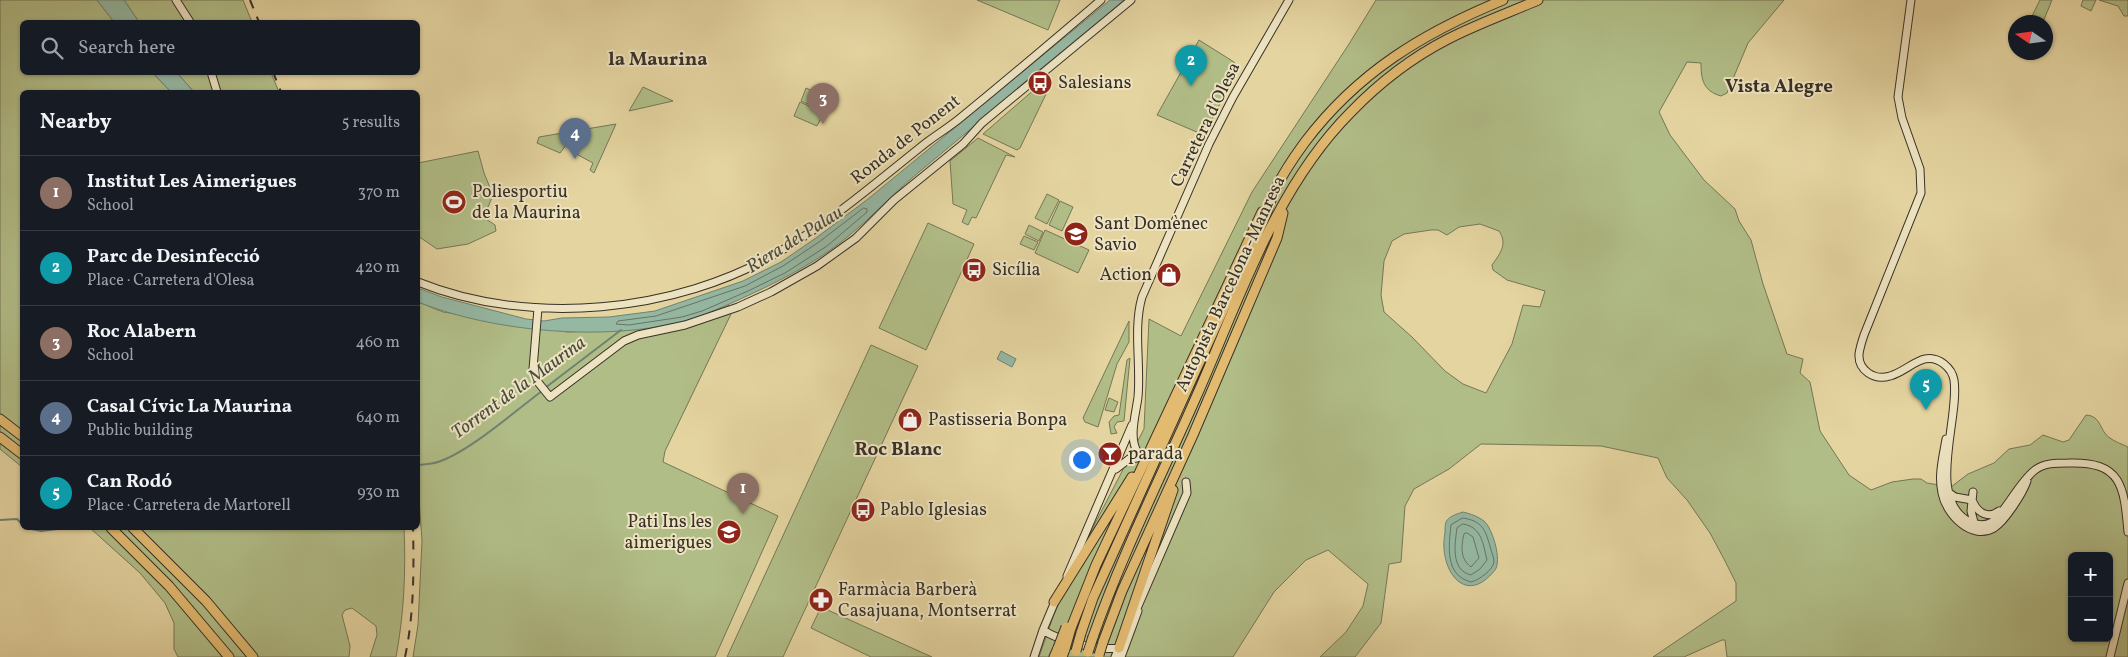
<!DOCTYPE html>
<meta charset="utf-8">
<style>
:root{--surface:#171b24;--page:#242831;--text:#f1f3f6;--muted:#9ea1a6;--line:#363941;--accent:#c59692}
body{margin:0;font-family:Vollkorn,serif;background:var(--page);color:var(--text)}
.controls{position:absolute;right:15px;bottom:15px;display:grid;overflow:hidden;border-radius:8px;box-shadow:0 1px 4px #0004}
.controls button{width:45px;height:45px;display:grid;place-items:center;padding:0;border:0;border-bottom:1px solid var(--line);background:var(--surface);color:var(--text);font:25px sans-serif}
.compass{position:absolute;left:2008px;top:15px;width:45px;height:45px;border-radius:50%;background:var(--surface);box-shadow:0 1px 4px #0004;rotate:283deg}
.you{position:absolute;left:1081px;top:459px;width:18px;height:18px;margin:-12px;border:4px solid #fff;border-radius:50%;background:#1a73e8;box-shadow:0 0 0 8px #1a73e833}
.badge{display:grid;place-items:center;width:32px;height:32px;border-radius:50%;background:var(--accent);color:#fff;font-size:16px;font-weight:700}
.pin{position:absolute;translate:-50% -41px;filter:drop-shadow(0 1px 2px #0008)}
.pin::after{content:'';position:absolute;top:26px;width:18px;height:15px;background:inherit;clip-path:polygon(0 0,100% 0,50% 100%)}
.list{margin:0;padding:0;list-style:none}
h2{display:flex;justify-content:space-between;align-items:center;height:65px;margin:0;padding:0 20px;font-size:21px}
h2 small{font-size:16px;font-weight:400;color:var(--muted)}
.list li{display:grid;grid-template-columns:32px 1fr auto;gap:15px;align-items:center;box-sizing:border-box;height:75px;padding:0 20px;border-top:1px solid var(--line)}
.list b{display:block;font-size:19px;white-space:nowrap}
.list p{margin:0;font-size:16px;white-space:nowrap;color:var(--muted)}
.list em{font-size:16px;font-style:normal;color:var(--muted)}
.icon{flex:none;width:28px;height:28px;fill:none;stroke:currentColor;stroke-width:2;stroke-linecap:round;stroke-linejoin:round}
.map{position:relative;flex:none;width:2128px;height:657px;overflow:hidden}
.search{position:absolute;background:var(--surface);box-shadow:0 1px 4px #0004;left:20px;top:20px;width:400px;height:55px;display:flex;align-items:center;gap:12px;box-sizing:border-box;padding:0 18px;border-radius:8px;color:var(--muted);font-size:19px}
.panel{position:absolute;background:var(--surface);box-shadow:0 1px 4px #0004;left:20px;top:90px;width:400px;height:440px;border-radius:8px}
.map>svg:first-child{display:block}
</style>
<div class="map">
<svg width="2128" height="657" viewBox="0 0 2128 657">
<rect width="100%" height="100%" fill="#e4d4a0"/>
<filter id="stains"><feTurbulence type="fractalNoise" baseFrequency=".004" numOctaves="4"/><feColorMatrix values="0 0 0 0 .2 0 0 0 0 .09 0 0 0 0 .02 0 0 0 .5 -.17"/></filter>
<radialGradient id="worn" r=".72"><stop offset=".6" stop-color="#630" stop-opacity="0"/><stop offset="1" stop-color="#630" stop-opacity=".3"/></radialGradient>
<path fill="#b1bd87" stroke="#757757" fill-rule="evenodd" d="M0,0H97L114,22H22V72L153,73L171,92H22V467L0,449Z
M124,0H243L252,22H139Z
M977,0H1060L1048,30Z
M1376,0H1784L1748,43L1727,93L1721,96C1703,91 1701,79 1701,63L1687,62L1659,112L1670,135L1704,180L1735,209L1739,221L1751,240L1763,284L1787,354L1803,359L1800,373L1810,382L1820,431L1849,475L1871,490L1892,482L1913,479H1921L1927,483L1951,487L1968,474L1994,463L2009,449L2030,445L2043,435L2063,442L2069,440L2086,415C2102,416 2099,431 2110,438C2115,442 2122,444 2128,447V657H1727L1725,640H1722L1684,657H1653L1736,601V583L1724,559L1710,533L1687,500L1667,478L1658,458L1601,446L1481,444L1449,469L1414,489L1405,506L1401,562L1389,564L1381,623L1355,657H1320L1346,632L1363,606L1368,584L1328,550L1306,560L1274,592L1233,657H1039L1053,617L1087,539L1144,429L1149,319L1181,336L1252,192L1349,44ZM1480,224L1499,231C1508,244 1500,254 1492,265L1493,270L1507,280L1545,291L1540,307L1523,305L1512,344L1486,393L1463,384L1445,371L1412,337L1384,312L1381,295L1384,261L1392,241L1404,234L1431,230H1438L1447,235L1459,227ZM2072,556H2109V638H2072Z
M2040,0H2052L2043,22H2029Z
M2083,0H2096L2091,11L2081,6Z
M2099,0H2128V16H2124L2118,6Z
M1199,40L1234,62L1238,69L1209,125L1199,133L1157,115Z
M177,73H271L279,92H194Z
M1043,82L1048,83L1049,88L1020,148L1017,150L983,134Z
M643,87L673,101L629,111Z
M806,88L830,99L824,111L801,101Z
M800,102L824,113L817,126L794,116Z
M616,124L594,173L590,170L593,163L578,155L567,144L560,153L537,143L539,137Z
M978,138L1015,157L1006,155L976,218L972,217L968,225L962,222L967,210L953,204L950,161Z
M478,151L484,173L493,195L486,212V219L495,225L496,231L468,244L437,249L418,236V163Z
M1047,194L1059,200L1047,224L1035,218Z
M1060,201L1073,207L1062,231L1049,225Z
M928,223L974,244L926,350L879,328Z
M1029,225L1043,232L1039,241L1025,234Z
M1045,230L1089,250L1078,273L1035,253Z
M1024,236L1038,242L1034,250L1020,244Z
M418,302L443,312L567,332L629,330L683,322L703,316L728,304L732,312L665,451L663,462L778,516L715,657H413L418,625L422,541L418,484Z
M1129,321V342L1117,364L1098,427L1085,422L1083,418Z
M871,345L918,366L783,657H727Z
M1130,358L1124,421L1117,422L1114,427L1117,433L1111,434L1109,422L1114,416L1119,415L1127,360Z
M1109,398L1118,402L1114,412L1105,410Z
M90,528H404C406,571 404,614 396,657H370L377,635L376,626L352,608L345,610L342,615L350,646L349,657H178L174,649V623L165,603L140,573Z
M821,607L932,657H871L811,628Z"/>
<path fill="#95b8a3" stroke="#708271" d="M97,0H124L139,22H114Z
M1110,0H1124C1056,58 988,115 919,172C889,197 862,228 829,251C797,273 763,289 727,305C713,311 700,317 685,321C606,342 493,332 418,302V288L442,297L526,319L544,321L562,318L609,317L655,311L743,281L781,262L816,238L868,199Z
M153,73H177L194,92H171Z
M1001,351L1016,359L1012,367L997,359Z
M1463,512C1471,514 1477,516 1484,521C1493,529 1502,561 1495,570C1464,609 1438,567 1445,533C1445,530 1445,525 1446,522C1449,516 1457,514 1463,512Z"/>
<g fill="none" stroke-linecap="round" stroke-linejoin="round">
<path stroke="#677465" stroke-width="1" d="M864,208L867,209V212L827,246L785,273L748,291L702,311L682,317L629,325L616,324L618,321L656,316L745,286L783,266L819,242Z
M1463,518C1482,521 1485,529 1490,546C1491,551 1494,557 1494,562C1493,570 1479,580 1471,582C1444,575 1449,545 1451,525Z
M1463,524C1482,527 1483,544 1487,560L1480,569L1471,575C1450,570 1455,543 1457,528Z
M1467,533L1473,537L1479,558L1471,567C1460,559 1461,546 1464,534Z"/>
<path stroke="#708271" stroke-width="2" d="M545,388L621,330
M419,465C425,464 432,464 438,462C469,452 515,411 542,391
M0,520L17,519L22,524
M27,528L41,531L66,528"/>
<path stroke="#c2b388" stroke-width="7" stroke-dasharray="7 3.5" stroke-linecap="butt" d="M1151,462L1179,475L1186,482"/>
<defs>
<path id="secondary" d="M176,0L190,22
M1911,0L1898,97L1902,118L1920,169L1921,193L1864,335C1862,341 1860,347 1859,354C1858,370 1874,381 1890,376C1909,371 1924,348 1944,364C1949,368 1953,374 1954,380C1960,419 1925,500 1970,522C1977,525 1985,526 1992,522C2006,512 2018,483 2035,470C2044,463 2056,463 2068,463C2122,461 2124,486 2128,532
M211,72L217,92
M418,282C529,327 676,313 779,252C832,221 879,180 927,142C938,134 949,127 959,119C1007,80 1054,40 1101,0
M538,308L533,369L537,381L550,397L624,341L638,335L685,325L738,307L771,292L817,266L856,238L894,200L963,144L982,123L1131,0
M1946,439C1943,457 1938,475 1942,493C1946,514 1971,541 1994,528C2005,521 2023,493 2027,481
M1138,453C1128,438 1136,414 1138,397C1141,364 1133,328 1142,297L1209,144L1233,97L1289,0
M1116,469L1129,459L1137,458
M1948,492L1955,497L1972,500
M1973,492L1971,511L1975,526
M1973,502C1978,513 1988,519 1999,511
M1067,576L1132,425
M1135,613L1187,493L1186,482
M1043,630C1059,641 1099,651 1119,648
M1034,657L1043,630L1056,599
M1115,657L1120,645
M1121,657L1138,611
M2110,657L2128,583"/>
<path id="highway" d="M0,419L22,436
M0,437L22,454
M111,528L169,586L229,657
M133,528L206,601L253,657
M1054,602L1132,477
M1071,628L1096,565L1262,212
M1081,633L1093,598L1261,226C1266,214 1270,202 1275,190C1283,173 1294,157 1305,142C1358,72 1423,33 1503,0
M1093,637C1122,554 1162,475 1197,395C1240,298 1275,188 1351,112C1379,83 1413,57 1448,39C1477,24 1508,13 1538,0
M1103,642L1122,591L1193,435L1277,238L1283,213
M1119,648L1173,490
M1054,657L1058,648
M1062,657L1065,649"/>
</defs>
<use href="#secondary" stroke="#393127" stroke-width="9"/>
<use href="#highway" stroke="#393127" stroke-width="11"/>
<use href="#secondary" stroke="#ede3c1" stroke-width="7"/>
<use href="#highway" stroke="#e2ba70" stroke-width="9"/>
<path stroke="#393127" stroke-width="2" stroke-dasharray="9 9" stroke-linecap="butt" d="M250,0L259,22
M273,72L281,92
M405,657C414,615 414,570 413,528"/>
<defs>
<path id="highway-bridge" d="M1058,648L1066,627
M1065,649L1071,628
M1076,651L1081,633
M1088,652L1093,637
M1099,655L1103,642"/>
</defs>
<use href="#highway-bridge" stroke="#393127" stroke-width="11" stroke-linecap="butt"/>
<use href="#highway-bridge" stroke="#e2ba70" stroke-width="9"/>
</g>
<defs>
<symbol id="bus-disc" viewBox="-11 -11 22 22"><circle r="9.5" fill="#8f2418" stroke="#ede3c1"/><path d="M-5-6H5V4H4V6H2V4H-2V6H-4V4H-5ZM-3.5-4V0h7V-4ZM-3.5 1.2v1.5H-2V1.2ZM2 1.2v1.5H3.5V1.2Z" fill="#fff"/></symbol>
<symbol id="stadium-disc" viewBox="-11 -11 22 22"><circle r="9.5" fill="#8f2418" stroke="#ede3c1"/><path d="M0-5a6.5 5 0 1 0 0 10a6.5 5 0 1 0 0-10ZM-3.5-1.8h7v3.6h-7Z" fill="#fff"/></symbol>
<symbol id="school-disc" viewBox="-11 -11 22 22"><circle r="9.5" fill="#8f2418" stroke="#ede3c1"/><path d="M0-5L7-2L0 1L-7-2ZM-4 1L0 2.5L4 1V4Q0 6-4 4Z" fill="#fff"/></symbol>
<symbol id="shop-disc" viewBox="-11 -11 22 22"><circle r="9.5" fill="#8f2418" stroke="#ede3c1"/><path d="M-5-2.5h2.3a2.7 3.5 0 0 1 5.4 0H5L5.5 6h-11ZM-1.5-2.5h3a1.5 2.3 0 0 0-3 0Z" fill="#fff"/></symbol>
<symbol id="bar-disc" viewBox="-11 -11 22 22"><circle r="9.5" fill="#8f2418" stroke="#ede3c1"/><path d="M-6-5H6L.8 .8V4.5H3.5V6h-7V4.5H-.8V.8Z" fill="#fff"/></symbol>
<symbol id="pharmacy-disc" viewBox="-11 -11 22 22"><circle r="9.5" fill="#8f2418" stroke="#ede3c1"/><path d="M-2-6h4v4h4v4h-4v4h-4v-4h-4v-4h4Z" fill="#fff"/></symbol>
</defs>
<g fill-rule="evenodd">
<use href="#bus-disc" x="1026" y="69" width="28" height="28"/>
<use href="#stadium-disc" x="440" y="188" width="28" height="28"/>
<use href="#school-disc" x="1062" y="220" width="28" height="28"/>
<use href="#bus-disc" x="960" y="256" width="28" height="28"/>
<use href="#shop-disc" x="1155" y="261" width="28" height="28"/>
<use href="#shop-disc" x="896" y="406" width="28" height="28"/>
<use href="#bar-disc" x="1096" y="440" width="28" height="28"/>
<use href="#bus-disc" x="849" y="496" width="28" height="28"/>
<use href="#school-disc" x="715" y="518" width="28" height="28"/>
<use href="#pharmacy-disc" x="807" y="586" width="28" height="28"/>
</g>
<g text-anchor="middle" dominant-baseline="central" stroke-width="4" stroke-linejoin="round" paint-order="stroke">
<g font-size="18" fill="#393127" stroke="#ede3c1" text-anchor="start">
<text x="1058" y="83">Salesians</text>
<text x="472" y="192">Poliesportiu<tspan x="472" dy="21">de la Maurina</tspan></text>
<text x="1094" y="224">Sant Domènec<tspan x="1094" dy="21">Savio</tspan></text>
<text x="992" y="270">Sicília</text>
<text x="1152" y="275" text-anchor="end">Action</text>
<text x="928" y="420">Pastisseria Bonpa</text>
<text x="1128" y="454">parada</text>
<text x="880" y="510">Pablo Iglesias</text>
<text x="712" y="522" text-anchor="end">Pati Ins les<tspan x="712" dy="21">aimerigues</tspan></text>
<text x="838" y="590">Farmàcia Barberà<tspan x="838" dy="21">Casajuana, Montserrat</tspan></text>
</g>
<g font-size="18" fill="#393127" stroke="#ede3c1">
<text transform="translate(1206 125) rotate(-64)">Carretera d'Olesa</text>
<text transform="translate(906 140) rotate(-38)">Ronda de Ponent</text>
<text transform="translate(1231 284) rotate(-65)">Autopista Barcelona-Manresa</text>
</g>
<g font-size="19" font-weight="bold" fill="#393127" stroke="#ede3c1">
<text x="658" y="60">la Maurina</text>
<text x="1779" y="87">Vista Alegre</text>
<text x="898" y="450">Roc Blanc</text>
</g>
<g font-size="19" font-style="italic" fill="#4b4c40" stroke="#ede3c1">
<text transform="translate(795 240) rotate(-32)">Riera del Palau</text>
<text transform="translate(519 388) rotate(-36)">Torrent de la Maurina</text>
</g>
</g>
<rect width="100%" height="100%" filter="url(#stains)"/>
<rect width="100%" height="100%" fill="url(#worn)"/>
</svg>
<div class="controls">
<button>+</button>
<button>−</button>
</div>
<svg class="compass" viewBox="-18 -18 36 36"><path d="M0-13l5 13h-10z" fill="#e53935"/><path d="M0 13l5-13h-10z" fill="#9ea1a6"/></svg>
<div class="you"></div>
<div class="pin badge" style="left:743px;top:514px;background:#8d6e63">1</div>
<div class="pin badge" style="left:1191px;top:86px;background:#0f9aa8">2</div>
<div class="pin badge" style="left:823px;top:124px;background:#8d6e63">3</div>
<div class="pin badge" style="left:575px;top:159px;background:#5c6f8a">4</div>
<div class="pin badge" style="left:1926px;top:410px;background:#0f9aa8">5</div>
<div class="search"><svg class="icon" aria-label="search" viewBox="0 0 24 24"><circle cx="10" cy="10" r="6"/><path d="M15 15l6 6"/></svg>Search here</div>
<section class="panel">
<h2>Nearby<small>5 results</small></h2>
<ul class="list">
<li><span class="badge" style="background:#8d6e63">1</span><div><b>Institut Les Aimerigues</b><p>School</p></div><em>370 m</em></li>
<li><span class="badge" style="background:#0f9aa8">2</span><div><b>Parc de Desinfecció</b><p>Place · Carretera d'Olesa</p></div><em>420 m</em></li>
<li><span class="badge" style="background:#8d6e63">3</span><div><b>Roc Alabern</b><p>School</p></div><em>460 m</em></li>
<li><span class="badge" style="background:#5c6f8a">4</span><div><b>Casal Cívic La Maurina</b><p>Public building</p></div><em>640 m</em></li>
<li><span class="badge" style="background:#0f9aa8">5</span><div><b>Can Rodó</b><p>Place · Carretera de Martorell</p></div><em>930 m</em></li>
</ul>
</section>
</div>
